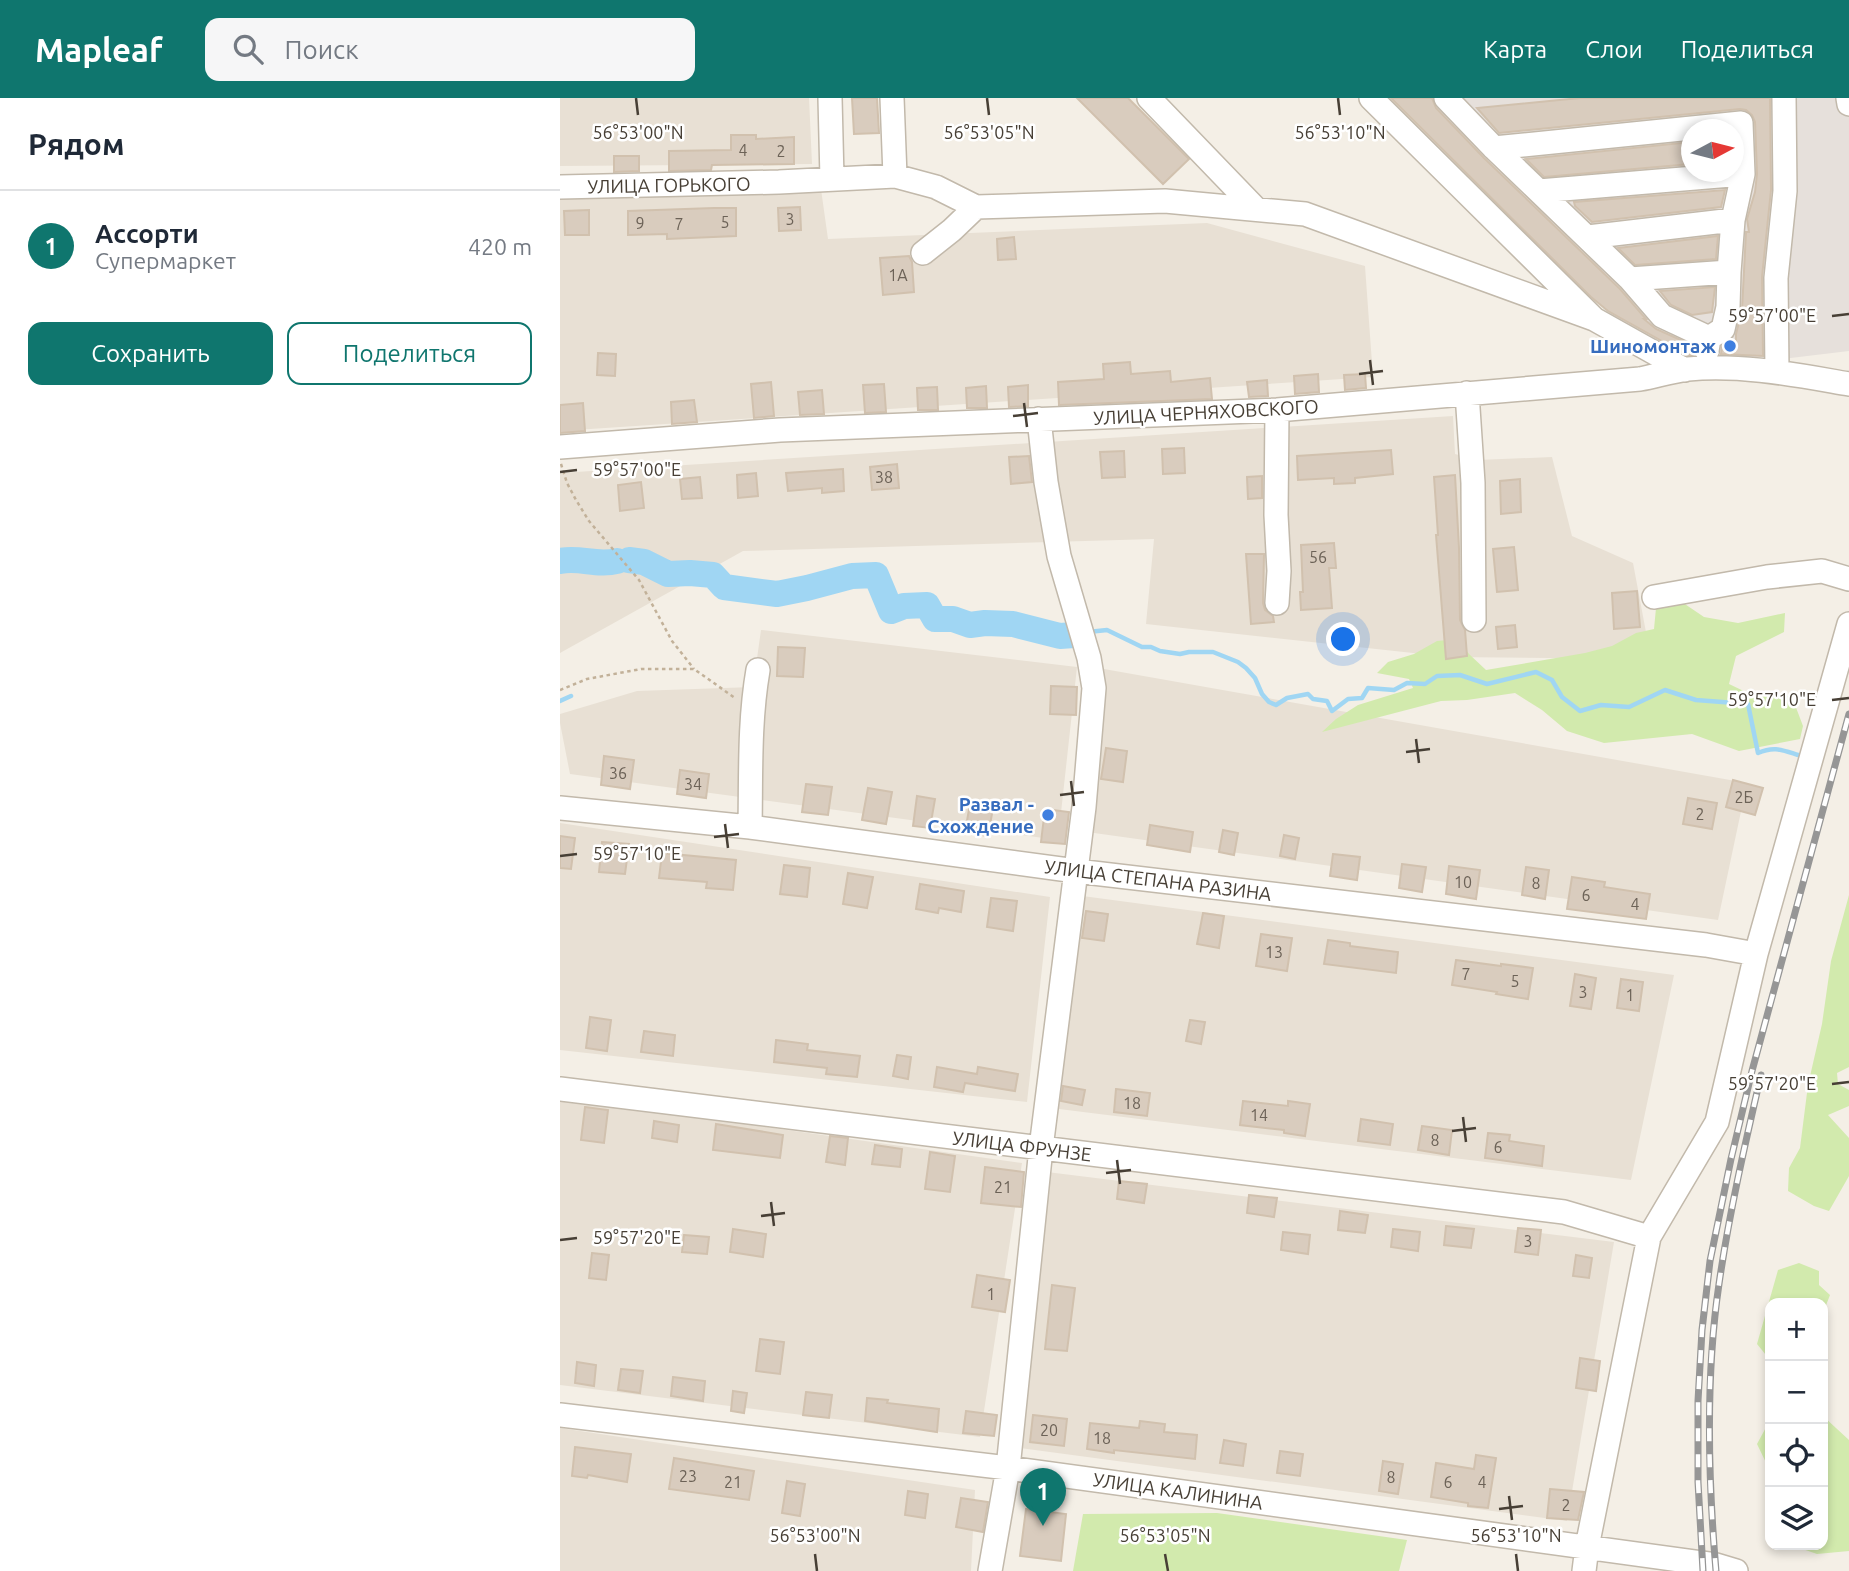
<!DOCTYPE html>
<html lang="ru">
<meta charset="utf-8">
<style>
:root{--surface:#fff;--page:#f6f6f7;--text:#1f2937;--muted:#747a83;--line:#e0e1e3;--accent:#0f766e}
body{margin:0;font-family:Ubuntu,sans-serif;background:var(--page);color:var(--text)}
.controls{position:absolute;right:21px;bottom:21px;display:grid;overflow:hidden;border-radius:14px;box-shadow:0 4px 10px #0003}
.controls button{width:63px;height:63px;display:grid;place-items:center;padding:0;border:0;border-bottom:2px solid var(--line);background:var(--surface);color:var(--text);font:35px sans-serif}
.compass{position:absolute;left:1121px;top:21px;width:63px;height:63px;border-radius:50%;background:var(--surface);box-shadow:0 4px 10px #0003;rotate:83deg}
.you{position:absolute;left:784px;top:542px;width:24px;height:24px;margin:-18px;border:5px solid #fff;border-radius:50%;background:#1a73e8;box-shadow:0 0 0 10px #1a73e833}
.badge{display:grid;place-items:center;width:46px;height:46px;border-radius:50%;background:var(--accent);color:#fff;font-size:23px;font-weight:700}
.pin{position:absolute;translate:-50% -58px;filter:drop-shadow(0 2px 4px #0008)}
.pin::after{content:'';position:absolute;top:37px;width:24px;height:21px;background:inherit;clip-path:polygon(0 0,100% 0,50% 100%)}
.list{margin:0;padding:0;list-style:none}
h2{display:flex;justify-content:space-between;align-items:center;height:91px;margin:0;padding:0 28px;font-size:30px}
h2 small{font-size:23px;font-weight:400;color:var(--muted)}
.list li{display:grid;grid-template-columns:46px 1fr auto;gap:21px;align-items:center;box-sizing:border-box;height:112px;padding:0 28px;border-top:2px solid var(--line)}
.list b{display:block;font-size:26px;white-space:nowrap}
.list p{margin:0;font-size:23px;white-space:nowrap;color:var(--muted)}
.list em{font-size:23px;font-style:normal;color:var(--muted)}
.actions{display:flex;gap:14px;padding:21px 28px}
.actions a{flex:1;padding:16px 0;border:2px solid var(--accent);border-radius:14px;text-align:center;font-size:24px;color:var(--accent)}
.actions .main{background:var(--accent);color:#fff}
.icon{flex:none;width:38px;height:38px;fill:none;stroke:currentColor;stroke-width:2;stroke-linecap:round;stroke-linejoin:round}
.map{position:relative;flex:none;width:1289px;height:1473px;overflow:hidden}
header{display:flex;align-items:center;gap:42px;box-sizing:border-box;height:98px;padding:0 35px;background:var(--accent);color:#fff}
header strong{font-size:33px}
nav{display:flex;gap:38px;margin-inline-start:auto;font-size:24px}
.search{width:490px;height:63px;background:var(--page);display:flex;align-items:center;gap:18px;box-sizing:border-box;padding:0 24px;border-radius:14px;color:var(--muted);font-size:26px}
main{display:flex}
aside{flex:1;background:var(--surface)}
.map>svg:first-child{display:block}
</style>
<header>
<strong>Mapleaf</strong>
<div class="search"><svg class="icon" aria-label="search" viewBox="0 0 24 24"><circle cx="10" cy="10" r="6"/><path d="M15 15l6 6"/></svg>Поиск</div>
<nav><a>Карта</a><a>Слои</a><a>Поделиться</a></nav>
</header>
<main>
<aside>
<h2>Рядом<small></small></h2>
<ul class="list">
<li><span class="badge">1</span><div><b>Ассорти</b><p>Супермаркет</p></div><em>420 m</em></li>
</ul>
<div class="actions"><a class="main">Сохранить</a><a>Поделиться</a></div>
</aside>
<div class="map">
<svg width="1289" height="1473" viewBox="0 0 1289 1473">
<rect width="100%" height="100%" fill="#f4efe6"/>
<path fill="#e8e0d4" d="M0,0H249L252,66L0,68Z
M260,84L268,141L647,125L805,168L813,279L0,333V101Z
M893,318L895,356L918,362L992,359L1012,438L1073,465L1091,561L890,559L586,526L594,441L183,453L0,555V375Z
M201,532L517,569L498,742L10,676L0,625V616L77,593L193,589Z
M544,571L1187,685L1158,822L527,734Z
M0,725L490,799L467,1004L0,952Z
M515,797L1114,877L1071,1082L491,1010Z
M0,1000L462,1065L420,1339L0,1287Z
M487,1074L1054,1144L1007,1423L460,1350Z
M0,1330L415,1392L411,1473H0Z"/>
<path fill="#e6e0db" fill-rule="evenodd" d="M832,0H1289V253L1190,265L1074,241ZM1132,32H1174V74H1132Z"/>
<path fill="#d2eaad" d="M1113,498L1144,519L1178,525L1225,515L1224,534L1176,558L1169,586L1190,596L1210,594L1232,599L1243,628L1240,641L1179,653L1132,636L1044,645L1007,633L982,612L955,595L907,602L881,603L762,634L776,621L798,607L853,590L849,581L817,575L828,564L854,556L877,543L898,541L909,556L926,572L1025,555L1052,548L1076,535L1094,531L1096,510Z
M1289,797V969L1277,975L1278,986L1289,992V1008L1268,1017L1289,1040V1078L1269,1113L1254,1108L1228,1093L1229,1070L1240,1050L1248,987L1262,926L1271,863Z
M1239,1165L1259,1173V1187L1270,1197L1263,1215V1205H1210V1262L1197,1246L1218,1172Z
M1263,1318L1289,1342V1453L1257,1456L1231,1447H1263Z
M1210,1322V1373L1197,1346Z
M657,1415L847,1442L839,1473H513L523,1416Z"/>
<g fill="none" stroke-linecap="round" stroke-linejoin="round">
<path stroke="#a0d6f3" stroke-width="4.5" d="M528,534L547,532L582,549H591L600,553L620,556L629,554H653L678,564L686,570L695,580L702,596L709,604L716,607L727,600L748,596L753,601L767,603L772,613L788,601L802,600L808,590L834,592L847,585L865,586L877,578L900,577L927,586L976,574L992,582L1002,599L1020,613L1041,607L1069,609L1105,592L1136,602L1188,606L1198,655C1214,648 1222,652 1238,657
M0,603L11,598"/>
<path stroke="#a0d6f3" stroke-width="26" d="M69,462L84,464L108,476L130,475L153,477L164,489L217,496L247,490L292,478L316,477L331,513L344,508L367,507L375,521H393L410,527L425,525L453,526L500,538L514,537
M0,463C20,459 37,468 57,463"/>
</g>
<path fill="#d9ccbe" stroke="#d1c1ae" stroke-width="2" d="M292,0H317L319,35L294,36Z
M517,0H568L629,61L603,86Z
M831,0H872L876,10L924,60L1060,191L1086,221H1084L1096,231L1134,248V257H1127L1048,213L1031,199Z
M1020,0H1210L1211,92L1202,179L1203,258L1161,256L1162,248L1168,245L1176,244V236L1182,212L1186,134H1189L1187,121L1195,94L1197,76L1195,24L1192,17L1186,12L1180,11L939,35L917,10Z
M171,37H196V41L234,39V66L152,67L151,72L109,73V53L171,52Z
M1131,44V66L984,79L966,61Z
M54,58H79V73L54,74Z
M1165,92L1161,109L1032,124L1015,108L1014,104Z
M240,109L241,132L219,133L218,110Z
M154,110H176V138L107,141V136L68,137V113Z
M29,112V137H5L4,113Z
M1158,138L1156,161L1075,167L1058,150Z
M454,139L456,161L438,162L437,141Z
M349,158L352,164L354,194L323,197L320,160Z
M1155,189L1152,214L1132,217L1111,207L1100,193Z
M38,255L56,256L55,278L37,277Z
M570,264L571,276L610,273L611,284L650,280L652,301L499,307L498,284L544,281L543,266Z
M758,276L759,294L735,296L734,278Z
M805,276L806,290L785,292L784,277Z
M707,282L708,298L689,299L687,284Z
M211,284L214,318L194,320L191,286Z
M324,286L326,314L305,315L303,287Z
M468,287V308L449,309L448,289Z
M426,288L427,310H407L406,290Z
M377,289L378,312H358L357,290Z
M262,292L264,316L240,317L238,294Z
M134,302L137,324L112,326L111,304Z
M23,305L25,333L0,335V307Z
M624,350L625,375L603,376L602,351Z
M831,352L833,376L795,380V385L774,386V380L738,382L737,358Z
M564,353L565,379L542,380L540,354Z
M469,358L472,384L451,386L449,359Z
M337,366L339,390L312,392L310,369Z
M283,371L284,393L262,395V390L228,393L226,375Z
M196,375L198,398L178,400L177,377Z
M895,377L899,450L900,522L905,532L907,558L886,561L876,437H878L874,379Z
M702,378V400L688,401L687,379Z
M140,379L142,400L122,401L120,381Z
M960,381L961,414L941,416L940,383Z
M81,384L84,410L60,413L58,387Z
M774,445L776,470H769L772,510L741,512L740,494H743L741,447Z
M954,449L958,492L937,494L933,451Z
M686,456H704L703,505L705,512L713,518L714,524L691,526Z
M1077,493L1080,529L1054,531L1052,495Z
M955,527L957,549L938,551L936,529Z
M218,549L245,550L243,579L217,578Z
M491,588L517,589L516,617L490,616Z
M546,650L567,653L563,684L541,681Z
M44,658L74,662L70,691L41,687Z
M120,672L149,676L146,700L117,696Z
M1173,682L1203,690L1195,717L1166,709Z
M246,686L272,689L268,717L242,714Z
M308,690L332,694L326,726L302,722Z
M357,698L375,701L370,730L353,728Z
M1128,700L1157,705L1152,731L1123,726Z
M410,706L433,710L428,738L405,734Z
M485,711L509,714L505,746L481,744Z
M590,727L633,734L630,754L587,747Z
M663,732L678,735L674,757L659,754Z
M724,737L739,740L735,761L720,758Z
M0,738L15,740L11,771L0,770Z
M42,744L69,746L65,776L39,774Z
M102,755L176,762L173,792L146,790L147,784L99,780Z
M773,756L800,759L797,782L770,778Z
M842,766L866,769L862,794L839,790Z
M224,767L250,770L247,799L220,796Z
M889,768L920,772L916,801L886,796Z
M966,769L989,772L985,801L962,797Z
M288,775L313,779L307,810L283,806Z
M1012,779L1045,784L1044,789L1090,796L1086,821L1007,811Z
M360,786L404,793L401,814L379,810L378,815L356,811Z
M431,800L457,803L453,833L427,829Z
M526,813L548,816L544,843L522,840Z
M643,815L664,818L659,850L637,846Z
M701,836L732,840L727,873L696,868Z
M768,842L790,845V848L838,854L836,875L764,866Z
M896,862L941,868V866L973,870L968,901L936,896L937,894L892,887Z
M1015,876L1036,880L1031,911L1010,908Z
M1061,881L1083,884L1079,913L1057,910Z
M30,919L51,922L47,953L26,950Z
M630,922L645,924L641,946L626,943Z
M84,933L115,937L113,958L81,954Z
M216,942L248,946L247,952L300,958L297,979L266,976L267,970L214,964Z
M337,957L351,959L348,981L333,978Z
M377,969L417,976L418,969L458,976L455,993L405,985L403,994L374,989Z
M503,988L525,992L522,1007L501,1003Z
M556,991L590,995L587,1018L554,1014Z
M683,1003L728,1008V1003L750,1006L745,1038L724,1035V1032L680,1027Z
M25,1009L48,1012L44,1045L21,1042Z
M801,1021L833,1026L830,1047L798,1043Z
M94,1023L119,1027L117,1044L92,1040Z
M156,1026L223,1037L220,1060L153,1052Z
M862,1028L892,1032L889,1057L858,1052Z
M928,1035L950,1037L949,1043L984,1048L982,1068L925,1060Z
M270,1038L288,1040L285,1067L266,1064Z
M315,1047L342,1051L340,1069L312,1066Z
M370,1054L395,1058L390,1094L365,1091Z
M425,1069L464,1074L461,1109L421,1105Z
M559,1083L587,1086L584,1105L557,1101Z
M689,1097L717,1100L714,1119L687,1115Z
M780,1113L808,1117L805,1135L778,1132Z
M886,1128L914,1131L911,1150L884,1147Z
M958,1130L981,1132L978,1157L955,1154Z
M173,1131L206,1136L203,1159L170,1154Z
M833,1131L860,1134L858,1153L831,1149Z
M723,1134L750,1137L748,1156L721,1152Z
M124,1137L149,1139L147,1156L122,1154Z
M32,1155L49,1157L46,1182L29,1180Z
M1016,1157L1032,1160L1029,1180L1013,1178Z
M417,1177L450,1182L445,1214L412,1209Z
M492,1187L515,1190L507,1253L485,1251Z
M200,1241L224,1244L220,1276L196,1273Z
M1020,1260L1040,1263L1036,1293L1016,1290Z
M17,1264L36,1267L34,1288L15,1285Z
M61,1271L83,1273L80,1295L58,1292Z
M113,1279L145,1283L143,1303L111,1298Z
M173,1293L187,1295L184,1315L171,1313Z
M246,1294L272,1297L269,1320L243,1317Z
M307,1300L328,1302L327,1305L379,1311L377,1334L305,1323Z
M406,1313L437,1317L434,1338L403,1335Z
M473,1317L507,1321L504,1348L470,1344Z
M580,1323L605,1326L604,1334L637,1337L635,1361L554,1352V1355L527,1351L530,1325L579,1330Z
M664,1342L686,1346L683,1368L660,1365Z
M15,1349L71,1356L67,1384L28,1377L27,1380L12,1378Z
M720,1353L743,1356L740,1378L717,1375Z
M916,1357L936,1360L928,1410L908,1408V1405L871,1399L876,1365L914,1371Z
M114,1360L194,1373L189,1402L109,1391Z
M823,1363L843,1366L838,1396L819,1393Z
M227,1383L245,1386L240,1418L222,1415Z
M990,1391L1024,1394L1018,1422L987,1420Z
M348,1393L368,1396L365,1420L345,1417Z
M401,1400L428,1404L423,1434L396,1429Z
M466,1411L506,1416L501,1463L460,1458Z"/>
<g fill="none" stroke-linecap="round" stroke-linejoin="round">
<defs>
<path id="minor" d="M270,0L272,81
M332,0L335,78
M589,0L696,111
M811,0L1034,221L1125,272
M886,0L934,50L1070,181L1102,218L1149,240L1147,253
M1288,0L1289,6
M934,50L1181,25L1183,76L1173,122L1169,174L1168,209L1163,231L1149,240
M0,89L219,84L335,78L376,89L416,109L605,103L745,116L1034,221
M979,93L1183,76
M1028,139L1173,122
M363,155L392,132L416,109
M1070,181L1169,174
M1217,274L1216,180L1225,93L1224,0
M907,295L913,385L914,522
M717,312L716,417L719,473L717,505
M0,349L220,332L717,312L1080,281C1096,278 1112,273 1128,271C1182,266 1236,277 1289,286
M1094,499L1207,479L1262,473L1289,481
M0,710L190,729L516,773L1146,847L1196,856
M190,729C191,677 189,624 198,572
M0,991L1004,1114L1089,1139
M0,1317L448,1370L1156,1467L1176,1473
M430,1473L448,1370L481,1050L524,709L534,590L529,560L499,458L486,384L479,321
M1024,1473L1027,1449L1089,1139L1157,1024L1196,856L1289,526"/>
</defs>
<use href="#minor" stroke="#c2b9ab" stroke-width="26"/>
<path stroke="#c2b199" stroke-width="2.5" stroke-dasharray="3.5 3.5" stroke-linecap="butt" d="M1,366L7,385L16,402L29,423L79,482L112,543L134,571
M0,592L27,581L81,571H134L175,600"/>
<use href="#minor" stroke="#fff" stroke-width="23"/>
<defs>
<path id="rail" d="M1143,1473L1138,1384V1303L1142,1232L1150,1163L1171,1061L1192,973L1289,616
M1156,1473C1148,1379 1145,1280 1159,1186C1169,1116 1185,1046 1201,977"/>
</defs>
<use href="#rail" stroke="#969696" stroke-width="7"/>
<use href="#rail" stroke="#fff" stroke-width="4.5" stroke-dasharray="13" stroke-linecap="butt"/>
</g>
<path fill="none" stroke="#473f35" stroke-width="2.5" d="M76,0L78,17M427,0L429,17M778,0L780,17M1272,218L1289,216M810,262L813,287M799,276L823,273M464,305L467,329M453,318L478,315M0,374L17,372M1272,602L1289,600M856,641L859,665M846,654L870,651M511,683L514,708M500,697L524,694M165,726L168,750M154,739L179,736M0,758L17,756M1272,986L1289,984M903,1019L906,1044M892,1033L916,1030M557,1062L560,1086M546,1075L571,1072M211,1104L214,1128M201,1118L225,1115M0,1142L17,1140M949,1398L952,1422M939,1411L963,1408M255,1456L257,1473M605,1456L608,1473M956,1456L958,1473"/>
<g fill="#3f7fe0" stroke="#fff" stroke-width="2.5">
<circle cx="1170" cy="248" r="7"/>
<circle cx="488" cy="717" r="7"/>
</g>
<g text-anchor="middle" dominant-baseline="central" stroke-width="5" stroke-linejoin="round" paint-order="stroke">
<g font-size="16" fill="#6c6257">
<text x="183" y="52">4</text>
<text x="221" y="53">2</text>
<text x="230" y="121">3</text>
<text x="165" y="124">5</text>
<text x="80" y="125">9</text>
<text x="119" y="126">7</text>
<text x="338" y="177">1А</text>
<text x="324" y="379">38</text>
<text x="758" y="459">56</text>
<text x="58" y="675">36</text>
<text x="133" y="686">34</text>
<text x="1184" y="699">2Б</text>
<text x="1140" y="716">2</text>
<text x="903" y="784">10</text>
<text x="976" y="785">8</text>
<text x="1026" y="797">6</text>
<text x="1075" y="806">4</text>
<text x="714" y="854">13</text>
<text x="906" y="876">7</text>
<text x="955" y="883">5</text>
<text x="1023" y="894">3</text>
<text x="1070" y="897">1</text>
<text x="572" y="1005">18</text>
<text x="699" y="1017">14</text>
<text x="875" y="1042">8</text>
<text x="938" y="1049">6</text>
<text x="443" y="1089">21</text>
<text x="968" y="1143">3</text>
<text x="431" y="1196">1</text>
<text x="489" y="1332">20</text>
<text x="542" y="1340">18</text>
<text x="128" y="1378">23</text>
<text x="831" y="1379">8</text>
<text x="173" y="1384">21</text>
<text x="888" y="1384">6</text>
<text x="922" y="1384">4</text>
<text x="1006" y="1407">2</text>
</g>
<g font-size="19" fill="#473f35" stroke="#fff">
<text transform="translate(109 87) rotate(-1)">УЛИЦА ГОРЬКОГО</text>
<text transform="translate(646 314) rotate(-3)">УЛИЦА ЧЕРНЯХОВСКОГО</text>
<text transform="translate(598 782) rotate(7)">УЛИЦА СТЕПАНА РАЗИНА</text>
<text transform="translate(462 1048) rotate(7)">УЛИЦА ФРУНЗЕ</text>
<text transform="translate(618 1393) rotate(8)">УЛИЦА КАЛИНИНА</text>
</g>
<g font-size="19" font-weight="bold" fill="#366cbe" stroke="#fff" text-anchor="end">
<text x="1156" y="248">Шиномонтаж</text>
<text x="474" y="706">Развал -<tspan x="474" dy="22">Схождение</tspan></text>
</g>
</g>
<g font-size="18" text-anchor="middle" fill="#473f35" stroke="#fff" stroke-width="5" stroke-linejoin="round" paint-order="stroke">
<text x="78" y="41">56°53'00"N</text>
<text x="429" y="41">56°53'05"N</text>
<text x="780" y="41">56°53'10"N</text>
<text x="1212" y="224">59°57'00"E</text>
<text x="77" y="378">59°57'00"E</text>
<text x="1212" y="608">59°57'10"E</text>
<text x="77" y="762">59°57'10"E</text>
<text x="1212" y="992">59°57'20"E</text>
<text x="77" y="1146">59°57'20"E</text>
<text x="255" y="1444">56°53'00"N</text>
<text x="605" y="1444">56°53'05"N</text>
<text x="956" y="1444">56°53'10"N</text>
</g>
</svg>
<div class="controls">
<button>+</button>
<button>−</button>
<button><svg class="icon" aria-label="locate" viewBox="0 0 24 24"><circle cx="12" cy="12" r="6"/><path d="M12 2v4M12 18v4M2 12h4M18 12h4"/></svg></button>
<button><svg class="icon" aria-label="layers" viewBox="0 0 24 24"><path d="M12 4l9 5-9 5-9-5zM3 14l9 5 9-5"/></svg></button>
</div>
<svg class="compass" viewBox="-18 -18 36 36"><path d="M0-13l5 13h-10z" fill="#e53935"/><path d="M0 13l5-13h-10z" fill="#747a83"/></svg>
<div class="you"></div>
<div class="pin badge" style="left:483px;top:1428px">1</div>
</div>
</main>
